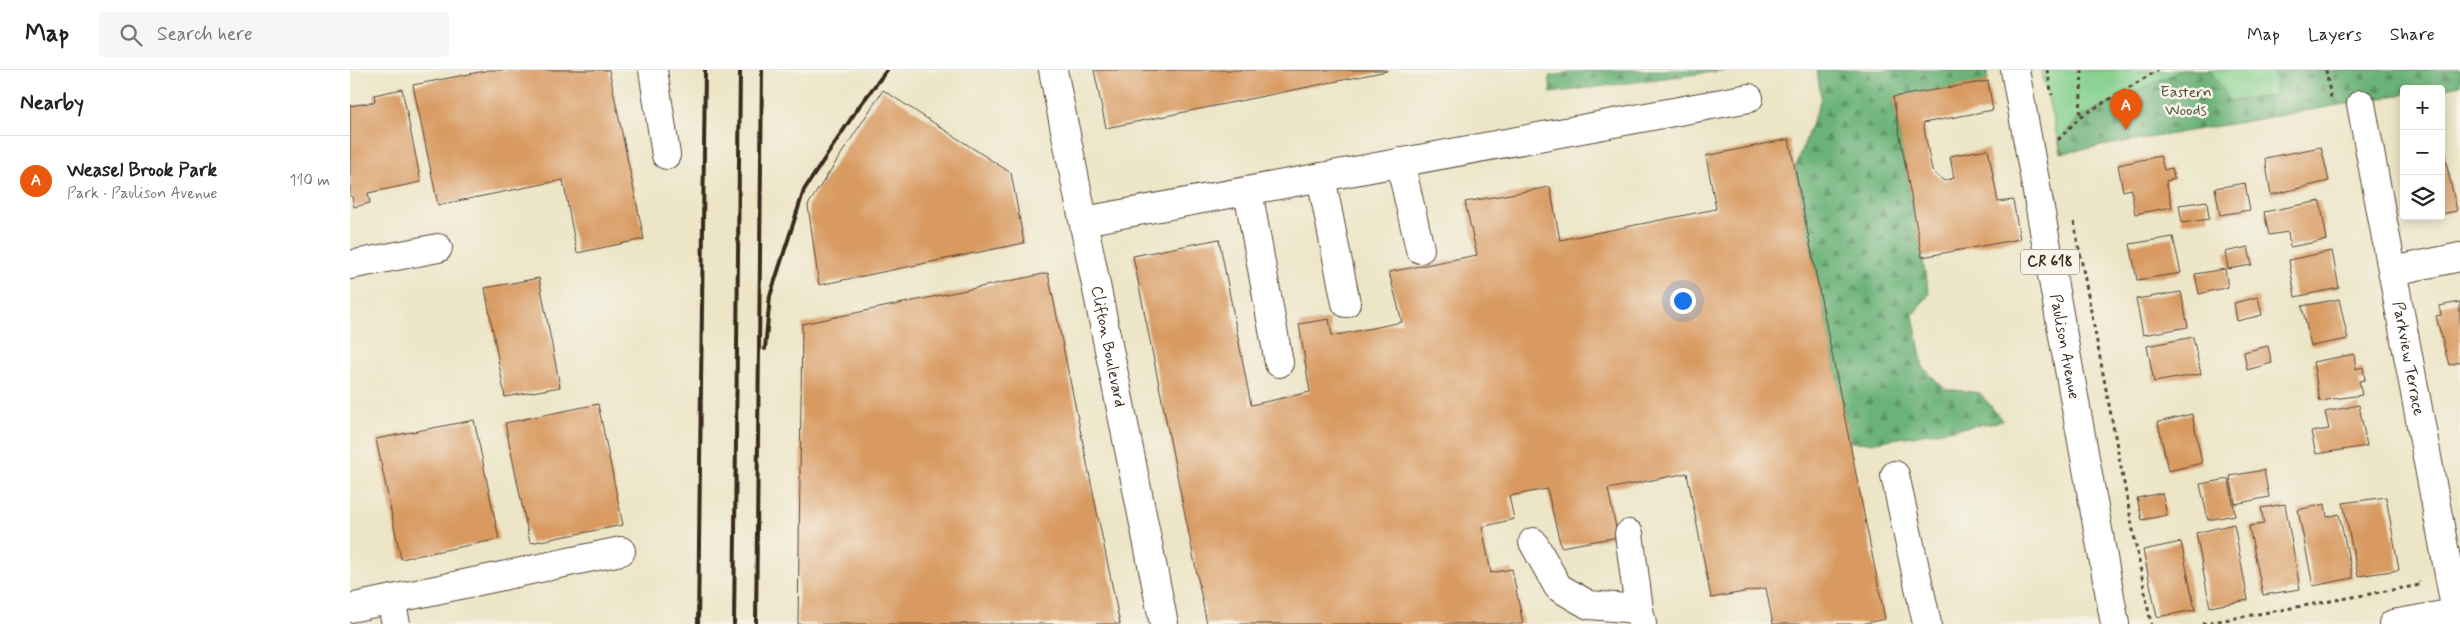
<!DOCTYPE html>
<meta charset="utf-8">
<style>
:root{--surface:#fff;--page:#f6f6f6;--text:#202124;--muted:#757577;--line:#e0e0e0;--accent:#ea580c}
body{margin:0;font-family:Mynerve,sans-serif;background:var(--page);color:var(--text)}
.controls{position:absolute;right:15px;top:15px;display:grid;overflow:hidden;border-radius:5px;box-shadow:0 2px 12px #0003}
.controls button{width:45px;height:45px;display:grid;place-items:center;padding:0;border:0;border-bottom:1px solid var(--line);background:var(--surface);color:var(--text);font:25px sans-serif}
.you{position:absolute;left:1332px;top:230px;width:18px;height:18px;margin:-12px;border:4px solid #fff;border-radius:50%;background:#1a73e8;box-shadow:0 0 0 8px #1a73e833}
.badge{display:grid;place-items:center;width:32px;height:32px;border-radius:50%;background:var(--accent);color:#fff;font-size:16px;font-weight:700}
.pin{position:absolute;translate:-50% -41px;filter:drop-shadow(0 1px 2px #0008)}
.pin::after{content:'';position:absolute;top:26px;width:18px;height:15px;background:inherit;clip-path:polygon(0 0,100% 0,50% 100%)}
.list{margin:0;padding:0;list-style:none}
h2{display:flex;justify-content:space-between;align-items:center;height:65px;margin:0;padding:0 20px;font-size:21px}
h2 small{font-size:16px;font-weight:400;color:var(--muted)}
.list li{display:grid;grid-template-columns:32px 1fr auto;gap:15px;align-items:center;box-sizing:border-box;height:90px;padding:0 20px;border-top:1px solid var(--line)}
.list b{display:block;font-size:19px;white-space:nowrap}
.list p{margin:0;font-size:16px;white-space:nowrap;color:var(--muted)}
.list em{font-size:16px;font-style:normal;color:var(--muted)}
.icon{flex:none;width:28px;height:28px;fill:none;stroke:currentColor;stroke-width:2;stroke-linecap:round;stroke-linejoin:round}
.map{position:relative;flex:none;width:2110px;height:554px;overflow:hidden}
header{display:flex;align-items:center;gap:30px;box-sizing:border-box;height:70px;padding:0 25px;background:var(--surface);border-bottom:1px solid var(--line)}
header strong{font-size:24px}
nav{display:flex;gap:28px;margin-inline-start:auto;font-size:18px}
.search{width:350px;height:45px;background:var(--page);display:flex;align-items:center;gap:12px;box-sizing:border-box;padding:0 18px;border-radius:5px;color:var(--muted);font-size:19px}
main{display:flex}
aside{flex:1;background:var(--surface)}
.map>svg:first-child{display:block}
</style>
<header>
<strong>Map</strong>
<div class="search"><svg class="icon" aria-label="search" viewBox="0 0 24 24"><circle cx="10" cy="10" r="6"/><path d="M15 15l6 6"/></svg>Search here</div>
<nav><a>Map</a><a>Layers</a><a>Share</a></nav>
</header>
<main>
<aside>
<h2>Nearby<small></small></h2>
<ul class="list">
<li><span class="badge">A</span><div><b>Weasel Brook Park</b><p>Park · Paulison Avenue</p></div><em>110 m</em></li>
</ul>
</aside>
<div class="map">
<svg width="2110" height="554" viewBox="0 0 2110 554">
<defs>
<pattern id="forest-firs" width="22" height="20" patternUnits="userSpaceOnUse" patternTransform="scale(1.25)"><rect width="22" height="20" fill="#6bb278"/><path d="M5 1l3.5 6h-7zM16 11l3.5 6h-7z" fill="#599162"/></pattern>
</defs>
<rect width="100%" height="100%" fill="#f7f3e8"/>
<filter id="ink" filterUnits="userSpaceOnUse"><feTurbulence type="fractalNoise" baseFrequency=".02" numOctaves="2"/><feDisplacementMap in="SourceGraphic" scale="10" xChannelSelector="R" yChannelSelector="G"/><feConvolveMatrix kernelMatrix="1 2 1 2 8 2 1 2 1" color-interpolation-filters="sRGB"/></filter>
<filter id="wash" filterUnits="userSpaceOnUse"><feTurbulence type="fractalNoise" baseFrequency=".0096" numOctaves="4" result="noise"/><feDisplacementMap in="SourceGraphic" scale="20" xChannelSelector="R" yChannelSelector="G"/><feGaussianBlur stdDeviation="1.12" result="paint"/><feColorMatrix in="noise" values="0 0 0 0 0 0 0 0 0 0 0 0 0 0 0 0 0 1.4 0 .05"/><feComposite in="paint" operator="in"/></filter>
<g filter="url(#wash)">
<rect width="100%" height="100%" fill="#ece5c6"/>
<path fill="#84d08d" stroke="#607d56" d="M1691,0H2110V15L2087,19H2054V24L1711,83Z"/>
<path fill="url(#forest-firs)" stroke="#536e4b" d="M1241,0H1378L1201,23L1199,6Z
M1467,0H1637L1638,11L1543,28L1579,224L1563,245L1573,297L1595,319L1630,323L1653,351L1520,373L1500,372L1445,98L1471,28Z
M1832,0H1860L1880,31L1925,26V0H2110V15L2087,19H2054V24L1711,83L1709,69L1730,47Z"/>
<g id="blocks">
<path fill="#d89a60" d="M140,0H259L294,169L227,183L213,110L88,135L63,15Z
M744,0H1037V1L756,58Z
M1638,11L1643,40L1573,53L1582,101L1594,111L1604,108L1600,86L1638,79L1648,132L1663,130L1670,169L1572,187L1543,27Z
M52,19L71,112L18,123L20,133L4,137L2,126H0V36L25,32L24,25Z
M533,20L661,103L674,173L469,215L458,135Z
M1439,69L1535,549L1511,554H1423L1416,518L1361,528L1337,403L1258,419L1268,467L1211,477L1197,419L1159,426L1164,449L1132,457L1141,503L1162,499L1173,554H857L783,186L869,169L901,335L960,322L949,254L979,249L982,266L1052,252L1039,202L1127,185L1115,132L1200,117L1210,170L1366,139L1356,86Z
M2091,69L2107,141L2091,144Z
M1971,77L1979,111L1921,125L1915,88Z
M1810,86L1814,100L1822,98L1824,109L1816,111L1822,137L1785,144L1781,119L1773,121L1768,95Z
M1895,113L1900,140L1870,145L1865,118Z
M1857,131L1859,149L1832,153L1829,135Z
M1970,131L1977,170L1940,177L1938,162L1919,165L1914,142Z
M1823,167L1831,203L1787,210L1780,174Z
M1898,177L1902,195L1878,199L1875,182Z
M1982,181L1989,218L1945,227L1939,190Z
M1875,199L1878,217L1849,224L1845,204Z
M698,203L770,554H448L452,254Z
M189,208L210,317L155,327L135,218Z
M1831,222L1838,257L1793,265L1786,229Z
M1908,227L1912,245L1887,251L1884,233Z
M1989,229L1998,269L1961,276L1952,236Z
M2110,232V292L2099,295L2086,246L2091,245L2089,236Z
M1843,267L1851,304L1804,312L1797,276Z
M1918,276L1922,293L1897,300L1894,282Z
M2004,284L2006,299L2013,297L2015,310L2009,311L2012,325L1970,331L1963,292Z
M248,334L273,455L180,473L155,353Z
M2009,335L2017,376L1966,384L1961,362L1979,359L1975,342Z
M1842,344L1852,393L1818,401L1808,352Z
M124,350L149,469L51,489L26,369Z
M1914,400L1919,427L1885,434L1880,406Z
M1879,409L1885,445L1858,450L1850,414Z
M1812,423L1817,445L1792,450L1787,428Z
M2036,427L2049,500L2008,506L1993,433Z
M1935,434L1950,519L1913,525L1899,456L1914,454L1911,438Z
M1975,434L1977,447L1989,444L2003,508L1963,516L1948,440Z
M1884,454L1898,530L1860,537L1846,463Z
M1831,472L1845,540L1807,547L1793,480Z"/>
</g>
</g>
<g filter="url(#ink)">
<use href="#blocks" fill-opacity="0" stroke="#564637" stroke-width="1"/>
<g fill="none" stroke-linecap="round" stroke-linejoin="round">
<defs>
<g id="minor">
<path d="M303,0L316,85"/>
<path id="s1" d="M703,0L814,554"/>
<path id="s2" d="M2011,34L2106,542"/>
<path d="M1050,92L1070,179"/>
<path d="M971,107L996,233"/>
<path d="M898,121L929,293"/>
<path d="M734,151L1399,28"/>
<path d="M0,195L88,178"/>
<path d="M2043,201L2110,187"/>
<path d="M1545,405L1577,554"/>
<path d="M1279,464L1289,539"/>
<path d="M1183,472L1208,517L1239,535L1289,539L1292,554"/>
<path d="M41,530L46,554"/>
<path d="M0,538L271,481"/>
<path d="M2043,554L2110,542"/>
</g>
<g id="major">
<path id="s3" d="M1665,0L1765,554"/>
</g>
</defs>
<use href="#minor" stroke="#564637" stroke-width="30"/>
<use href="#major" stroke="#564637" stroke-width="30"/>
<path stroke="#564637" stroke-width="3" stroke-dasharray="4 4" stroke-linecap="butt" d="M1697,0L1702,25
M1732,0L1730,47L1808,0
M1976,0L1981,29
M1708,70L1730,47
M1724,152L1801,554
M1852,554L2070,515L2069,512"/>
<use href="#minor" stroke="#fff" stroke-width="28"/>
<use href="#major" stroke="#fff" stroke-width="28"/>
<path stroke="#3b2a1e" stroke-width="4" d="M415,279L420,226L454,120L508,38L537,0
M348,554L355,0
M384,554L390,0
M406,554L412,0"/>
</g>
</g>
<g text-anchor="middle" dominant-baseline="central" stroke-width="5" stroke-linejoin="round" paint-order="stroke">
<rect fill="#f7f3e8" stroke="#73665b" stroke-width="1" x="1671" y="179.5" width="58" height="25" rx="4"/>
<g font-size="15" font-weight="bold" fill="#3b2a1e">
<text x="1700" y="192">CR 618</text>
</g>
<g font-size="16" fill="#4d543a" stroke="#f7f3e8">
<text x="1836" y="22">Eastern<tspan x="1836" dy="18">Woods</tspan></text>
</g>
<g font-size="16" fill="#3b2a1e" stroke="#f7f3e8">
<text stroke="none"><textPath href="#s1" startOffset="282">Clifton Boulevard</textPath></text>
<text stroke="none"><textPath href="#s3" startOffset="281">Paulison Avenue</textPath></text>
<text stroke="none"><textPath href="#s2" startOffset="259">Parkview Terrace</textPath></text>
</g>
</g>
</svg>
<div class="controls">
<button>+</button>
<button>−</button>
<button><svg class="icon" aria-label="layers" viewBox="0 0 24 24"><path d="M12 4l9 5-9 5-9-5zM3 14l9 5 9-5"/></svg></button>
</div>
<div class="you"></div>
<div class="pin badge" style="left:1776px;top:60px">A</div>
</div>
</main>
